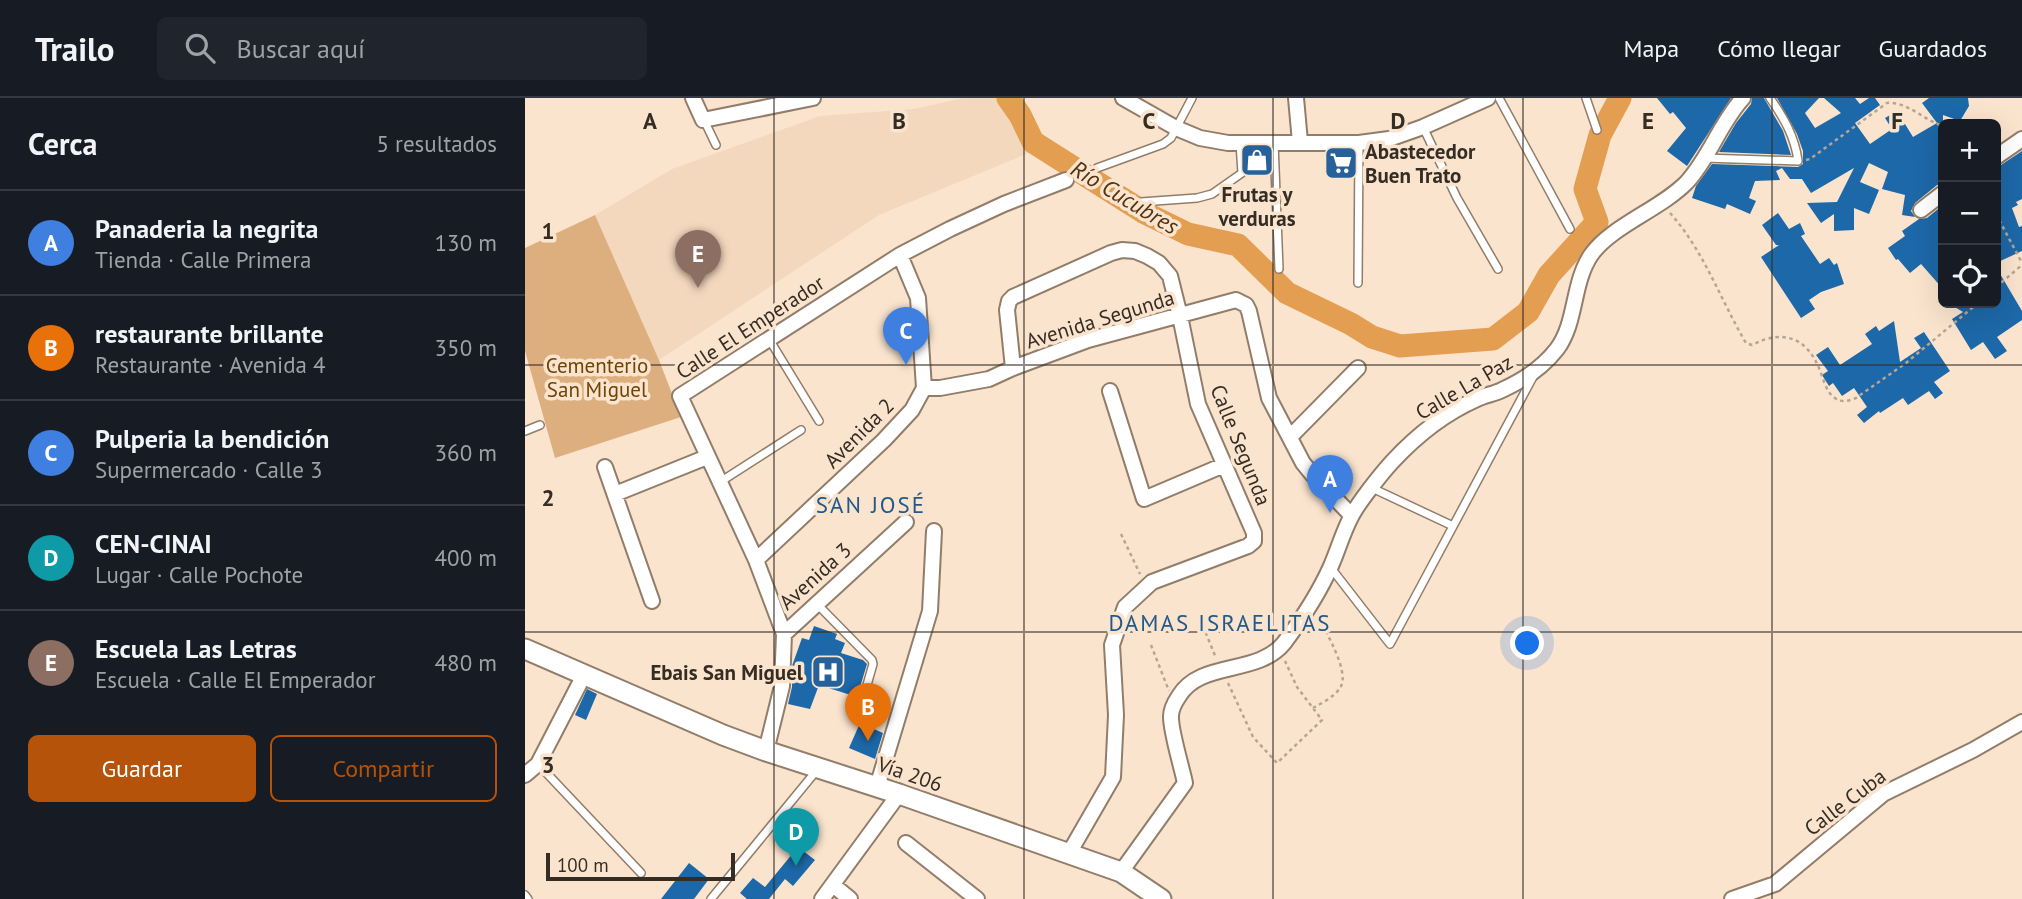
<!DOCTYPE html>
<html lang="es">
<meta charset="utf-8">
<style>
:root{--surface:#171b24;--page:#20242c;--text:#f1f3f6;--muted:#9ea1a6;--line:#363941;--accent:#b45309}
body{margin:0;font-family:"PT Sans",sans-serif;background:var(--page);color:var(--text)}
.controls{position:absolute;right:21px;top:21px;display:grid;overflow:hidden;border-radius:10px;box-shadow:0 7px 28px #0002}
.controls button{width:63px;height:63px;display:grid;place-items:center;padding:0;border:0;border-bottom:2px solid var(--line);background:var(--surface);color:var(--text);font:35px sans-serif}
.scale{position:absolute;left:21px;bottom:18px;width:189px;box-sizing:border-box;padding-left:7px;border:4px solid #352c24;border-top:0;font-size:19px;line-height:24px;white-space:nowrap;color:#352c24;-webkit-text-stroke:5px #fae4ce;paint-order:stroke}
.you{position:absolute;left:1003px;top:546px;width:24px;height:24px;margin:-18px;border:5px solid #fff;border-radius:50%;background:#1a73e8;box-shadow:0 0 0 10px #1a73e833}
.badge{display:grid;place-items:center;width:46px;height:46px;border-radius:50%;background:var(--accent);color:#fff;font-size:23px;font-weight:700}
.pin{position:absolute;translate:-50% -58px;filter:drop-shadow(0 2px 4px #0008)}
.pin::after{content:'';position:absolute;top:37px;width:24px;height:21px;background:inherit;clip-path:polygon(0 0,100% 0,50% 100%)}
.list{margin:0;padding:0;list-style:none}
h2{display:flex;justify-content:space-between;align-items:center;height:91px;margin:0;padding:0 28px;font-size:30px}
h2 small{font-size:23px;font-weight:400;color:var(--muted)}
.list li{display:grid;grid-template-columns:46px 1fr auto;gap:21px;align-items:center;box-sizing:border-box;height:105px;padding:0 28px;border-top:2px solid var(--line)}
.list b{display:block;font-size:26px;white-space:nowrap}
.list p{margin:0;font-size:23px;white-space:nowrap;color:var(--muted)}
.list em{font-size:23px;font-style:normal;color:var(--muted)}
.actions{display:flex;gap:14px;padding:21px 28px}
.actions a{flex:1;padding:16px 0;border:2px solid var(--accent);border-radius:10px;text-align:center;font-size:24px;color:var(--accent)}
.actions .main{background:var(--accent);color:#fff}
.icon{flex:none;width:38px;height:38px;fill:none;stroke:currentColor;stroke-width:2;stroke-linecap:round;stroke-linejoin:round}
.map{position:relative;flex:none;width:1497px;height:801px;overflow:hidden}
header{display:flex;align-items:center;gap:42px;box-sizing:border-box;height:98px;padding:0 35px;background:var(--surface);border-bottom:2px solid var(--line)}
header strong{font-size:33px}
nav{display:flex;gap:38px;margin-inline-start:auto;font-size:24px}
.search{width:490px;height:63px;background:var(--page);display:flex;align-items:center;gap:18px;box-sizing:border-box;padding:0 24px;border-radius:10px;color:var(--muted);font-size:26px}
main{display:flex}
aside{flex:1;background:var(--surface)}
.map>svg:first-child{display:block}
</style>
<header>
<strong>Trailo</strong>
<div class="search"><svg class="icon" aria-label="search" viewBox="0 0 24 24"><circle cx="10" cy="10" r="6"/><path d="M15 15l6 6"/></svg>Buscar aquí</div>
<nav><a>Mapa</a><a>Cómo llegar</a><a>Guardados</a></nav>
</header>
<main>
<aside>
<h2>Cerca<small>5 resultados</small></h2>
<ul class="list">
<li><span class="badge" style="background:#3f7fe0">A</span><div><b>Panaderia la negrita</b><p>Tienda · Calle Primera</p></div><em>130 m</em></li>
<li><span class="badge" style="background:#e8710a">B</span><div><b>restaurante brillante</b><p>Restaurante · Avenida 4</p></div><em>350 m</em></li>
<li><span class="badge" style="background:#3f7fe0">C</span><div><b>Pulperia la bendición</b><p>Supermercado · Calle 3</p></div><em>360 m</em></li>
<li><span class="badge" style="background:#0f9aa8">D</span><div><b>CEN-CINAI</b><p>Lugar · Calle Pochote</p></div><em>400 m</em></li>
<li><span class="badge" style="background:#8d6e63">E</span><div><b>Escuela Las Letras</b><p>Escuela · Calle El Emperador</p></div><em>480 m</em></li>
</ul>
<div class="actions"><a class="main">Guardar</a><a>Compartir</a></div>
</aside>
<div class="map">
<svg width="1497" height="801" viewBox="0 0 1497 801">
<rect width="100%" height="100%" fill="#fae4ce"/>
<path fill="#f4d8bd" d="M438,0H473L506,54L354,117L134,262L70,117L147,71L295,18L389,11Z"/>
<path fill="#ddaf7f" d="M70,117L134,262L156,319L30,360L0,253V150Z"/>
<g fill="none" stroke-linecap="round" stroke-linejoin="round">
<path stroke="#e39e51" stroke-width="23" d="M483,0L495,17L508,44L620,115L663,136L713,147L762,195L826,226L847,239L875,248L968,241L1003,214L1024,177L1072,124L1060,91L1075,37L1095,0"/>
</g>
<path fill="#1d68a8" d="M1132,0H1206L1162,68L1142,53L1161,30L1148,14L1145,16Z
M1227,0H1239L1258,33L1266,57L1194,54L1211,25L1226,6Z
M1252,0H1294L1280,15L1290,30L1316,15L1299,0H1330L1335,6L1344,0H1350L1355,7L1330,25L1345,46L1367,31L1360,20L1372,13L1388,39L1412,25L1397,5L1404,0H1443L1444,8L1435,23L1418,17V86L1412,87L1390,105L1386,113L1390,119L1377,117L1380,97L1357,91L1363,74L1344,65L1335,84L1354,92L1344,116L1329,110V132L1309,133V116L1296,125L1282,105L1312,104L1329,70L1286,95L1277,81H1265L1257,70L1251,73L1255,82L1230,83L1224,100L1231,103L1225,116L1202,106L1200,111L1167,100L1171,88L1187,66L1273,69L1278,66V53L1272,36Z
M1497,53V101L1491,104L1493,107L1487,110L1494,129L1497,128V153L1471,165V68L1476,67Z
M1418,107V191L1396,166L1385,175L1373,161L1371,162L1363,150L1380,138L1377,133L1394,121L1402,120Z
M1253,115L1264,131L1275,125L1280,136L1276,138L1295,166L1304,160L1309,167L1312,165L1319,186L1296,194L1284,202L1290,211L1276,220L1236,159L1254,147H1251L1237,127Z
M1471,169L1497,213V222L1472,239L1482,253L1470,261L1458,244L1446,252L1427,221L1438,214L1423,205H1471Z
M1369,223L1375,264L1396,250L1389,240L1399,234L1425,273L1409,284L1418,295L1410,301L1404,293L1383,307L1378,300L1355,315L1354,313L1339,325L1332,317L1342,309L1329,290L1317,298L1308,285L1304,288L1297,277L1303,273L1291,257L1303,249L1315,267L1347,246L1340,236L1351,228L1354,233Z
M289,528L312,536L310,541L320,545L316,555L338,562L342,566L332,599L294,587L285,611L263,606L267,589V568L277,540L284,542Z
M62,591L72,596L61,622L50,617Z
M335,625L358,635L350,661L324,650Z
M273,749L290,762L268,788L260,781L244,801H222L215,795L228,780L240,789Z
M164,765L184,781L169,801H136Z"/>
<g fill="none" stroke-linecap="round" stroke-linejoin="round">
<defs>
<path id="lane" d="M974,0L1045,131
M1061,0L1072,32
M179,22L191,47
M898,29L932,100L973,171
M749,45L754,171
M1179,60L1273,63C1270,39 1259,20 1245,0
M572,70L638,46L646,40L667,0
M616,104L672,100L687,96L717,75L715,45
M833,185L834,45
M244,241L294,323
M0,333L15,327
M195,384L276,332
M847,390L928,428
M806,470L865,546L1009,277
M292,506L347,562L348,566L338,601
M13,666L116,775
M0,797L3,801
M186,801L292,672"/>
<path id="street" d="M168,0L178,22L288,0
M598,0L651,30L675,40L703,45H834L864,41L898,29L963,0
M771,0L775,44
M1471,59L1497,41
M1396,112L1418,95
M375,157L393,200L399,290
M488,270L482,212L484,203L488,199L586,155L597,152L610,153L622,158L634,165L645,178L655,218L673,306L729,435V443L723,448L627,484L600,509L587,547L591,617L588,679L543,757
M399,290H415L464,281L488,270L563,242L711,202L721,207L724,213L744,300L778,365L787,376L826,417
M585,293L619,401L699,367
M765,339L833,270
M80,369L127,503
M90,396L182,359
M231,462L359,342L387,312L399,290
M259,536L381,424
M241,653L257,588L259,536L231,462L155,298L375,157L425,131L479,106L541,82
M0,677L13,666L59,577
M352,689L405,513L409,433
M381,745L452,801
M596,774L660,685C657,670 645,631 646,618C646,611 650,604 654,598C676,562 732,578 759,545C777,521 794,495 806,468C813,452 818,434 826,419C833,405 856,376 867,364C891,338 920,315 952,301C960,297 969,296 977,292C997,283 1018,269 1032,251C1052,224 1047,185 1066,157C1086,128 1136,111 1162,84C1185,59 1195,25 1218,0
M308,787L325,801
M297,801L374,696
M1207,801L1250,786L1358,696L1448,652L1497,624"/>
<path id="secondary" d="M0,551L198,637L241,653L374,696L596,774L636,801"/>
</defs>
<use href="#lane" stroke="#917d69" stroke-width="10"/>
<use href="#street" stroke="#917d69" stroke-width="18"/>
<use href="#secondary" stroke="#917d69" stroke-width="23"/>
<path stroke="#b7a594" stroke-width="2.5" stroke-dasharray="3.5 3.5" stroke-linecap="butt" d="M1281,62L1285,61L1362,5C1382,3 1400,23 1418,28
M552,79L565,73
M1145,115C1179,153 1195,201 1221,245L1227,247C1257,231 1281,239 1294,270C1298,279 1301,295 1310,300C1316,305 1324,303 1331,300L1381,265L1453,205
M1471,116L1497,165
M1471,189L1497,167
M596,436L615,476
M678,528L691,560
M626,547L644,593
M703,585L728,639L752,665L797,622L772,589L760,563
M788,610C797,605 809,599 815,590C826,575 800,533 793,518"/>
<use href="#lane" stroke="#fff" stroke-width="7"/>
<use href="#street" stroke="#fff" stroke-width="14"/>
<use href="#secondary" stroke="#fff" stroke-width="19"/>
</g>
<path fill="none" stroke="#352c24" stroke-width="2" stroke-opacity="0.55" d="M249,0V801M499,0V801M748,0V801M998,0V801M1247,0V801M0,267H1497M0,534H1497"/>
<defs>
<symbol id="shop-square" viewBox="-11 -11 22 22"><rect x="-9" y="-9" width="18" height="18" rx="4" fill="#266299" stroke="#fae4ce"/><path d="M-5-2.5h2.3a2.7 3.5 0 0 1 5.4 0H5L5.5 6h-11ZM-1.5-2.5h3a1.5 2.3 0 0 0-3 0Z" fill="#fff"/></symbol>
<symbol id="supermarket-square" viewBox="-11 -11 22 22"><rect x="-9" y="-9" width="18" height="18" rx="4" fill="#266299" stroke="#fae4ce"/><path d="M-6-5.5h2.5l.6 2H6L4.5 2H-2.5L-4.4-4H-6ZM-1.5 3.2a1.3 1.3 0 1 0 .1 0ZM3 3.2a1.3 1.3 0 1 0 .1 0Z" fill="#fff"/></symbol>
<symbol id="hospital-square" viewBox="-11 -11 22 22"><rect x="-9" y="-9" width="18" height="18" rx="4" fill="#266299" stroke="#fae4ce"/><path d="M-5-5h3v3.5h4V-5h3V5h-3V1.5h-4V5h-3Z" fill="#fff"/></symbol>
</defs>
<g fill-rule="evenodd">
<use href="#shop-square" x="713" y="43" width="38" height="38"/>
<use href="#supermarket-square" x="797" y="46" width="38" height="38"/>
<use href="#hospital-square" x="284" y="555" width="38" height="38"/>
</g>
<g text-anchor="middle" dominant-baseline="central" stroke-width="7" stroke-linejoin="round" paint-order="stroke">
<g font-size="21" font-weight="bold" fill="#352c24" stroke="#fae4ce" text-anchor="start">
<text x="840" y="53">Abastecedor<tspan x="840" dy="24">Buen Trato</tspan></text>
<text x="732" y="96" text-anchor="middle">Frutas y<tspan x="732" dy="24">verduras</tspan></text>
<text x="278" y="574" text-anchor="end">Ebais San Miguel</text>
</g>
<g font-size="21" fill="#352c24" stroke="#fae4ce">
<text transform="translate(575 221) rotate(-17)">Avenida Segunda</text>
<text transform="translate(225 229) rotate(-33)">Calle El Emperador</text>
<text transform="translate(939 289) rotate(-30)">Calle La Paz</text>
<text transform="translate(334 335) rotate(-45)">Avenida 2</text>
<text transform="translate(716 347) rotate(68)">Calle Segunda</text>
<text transform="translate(290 478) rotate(-42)">Avenida 3</text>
<text transform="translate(385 676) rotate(19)">Vía 206</text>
<text transform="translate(1320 704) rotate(-37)">Calle Cuba</text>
</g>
<g font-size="21" fill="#714304" stroke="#fae4ce">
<text x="72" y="267">Cementerio<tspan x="72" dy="24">San Miguel</tspan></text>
</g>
<g font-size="23" font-style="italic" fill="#503413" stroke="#fae4ce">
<text transform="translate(600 99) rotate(31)">Río Cucubres</text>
</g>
<g font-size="23" letter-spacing="2" fill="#22598b" stroke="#fae4ce">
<text x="346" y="406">SAN JOSÉ</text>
<text x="695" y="524">DAMAS ISRAELITAS</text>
</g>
</g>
<g font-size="23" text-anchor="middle" font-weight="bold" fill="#352c24" stroke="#fae4ce" stroke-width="7" stroke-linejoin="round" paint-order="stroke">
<text x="125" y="31">A</text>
<text x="374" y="31">B</text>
<text x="624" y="31">C</text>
<text x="873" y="31">D</text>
<text x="1123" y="31">E</text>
<text x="1372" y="31">F</text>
<text x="23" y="141">1</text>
<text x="23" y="408">2</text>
<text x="23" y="675">3</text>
</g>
</svg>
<div class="controls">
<button>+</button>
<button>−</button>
<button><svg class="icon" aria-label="locate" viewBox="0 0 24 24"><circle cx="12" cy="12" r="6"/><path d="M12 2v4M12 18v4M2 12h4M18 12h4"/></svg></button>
</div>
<div class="scale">100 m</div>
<div class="you"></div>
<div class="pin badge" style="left:805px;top:415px;background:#3f7fe0">A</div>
<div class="pin badge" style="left:343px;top:643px;background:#e8710a">B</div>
<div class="pin badge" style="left:381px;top:267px;background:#3f7fe0">C</div>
<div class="pin badge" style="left:271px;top:768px;background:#0f9aa8">D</div>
<div class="pin badge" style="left:173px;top:190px;background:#8d6e63">E</div>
</div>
</main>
